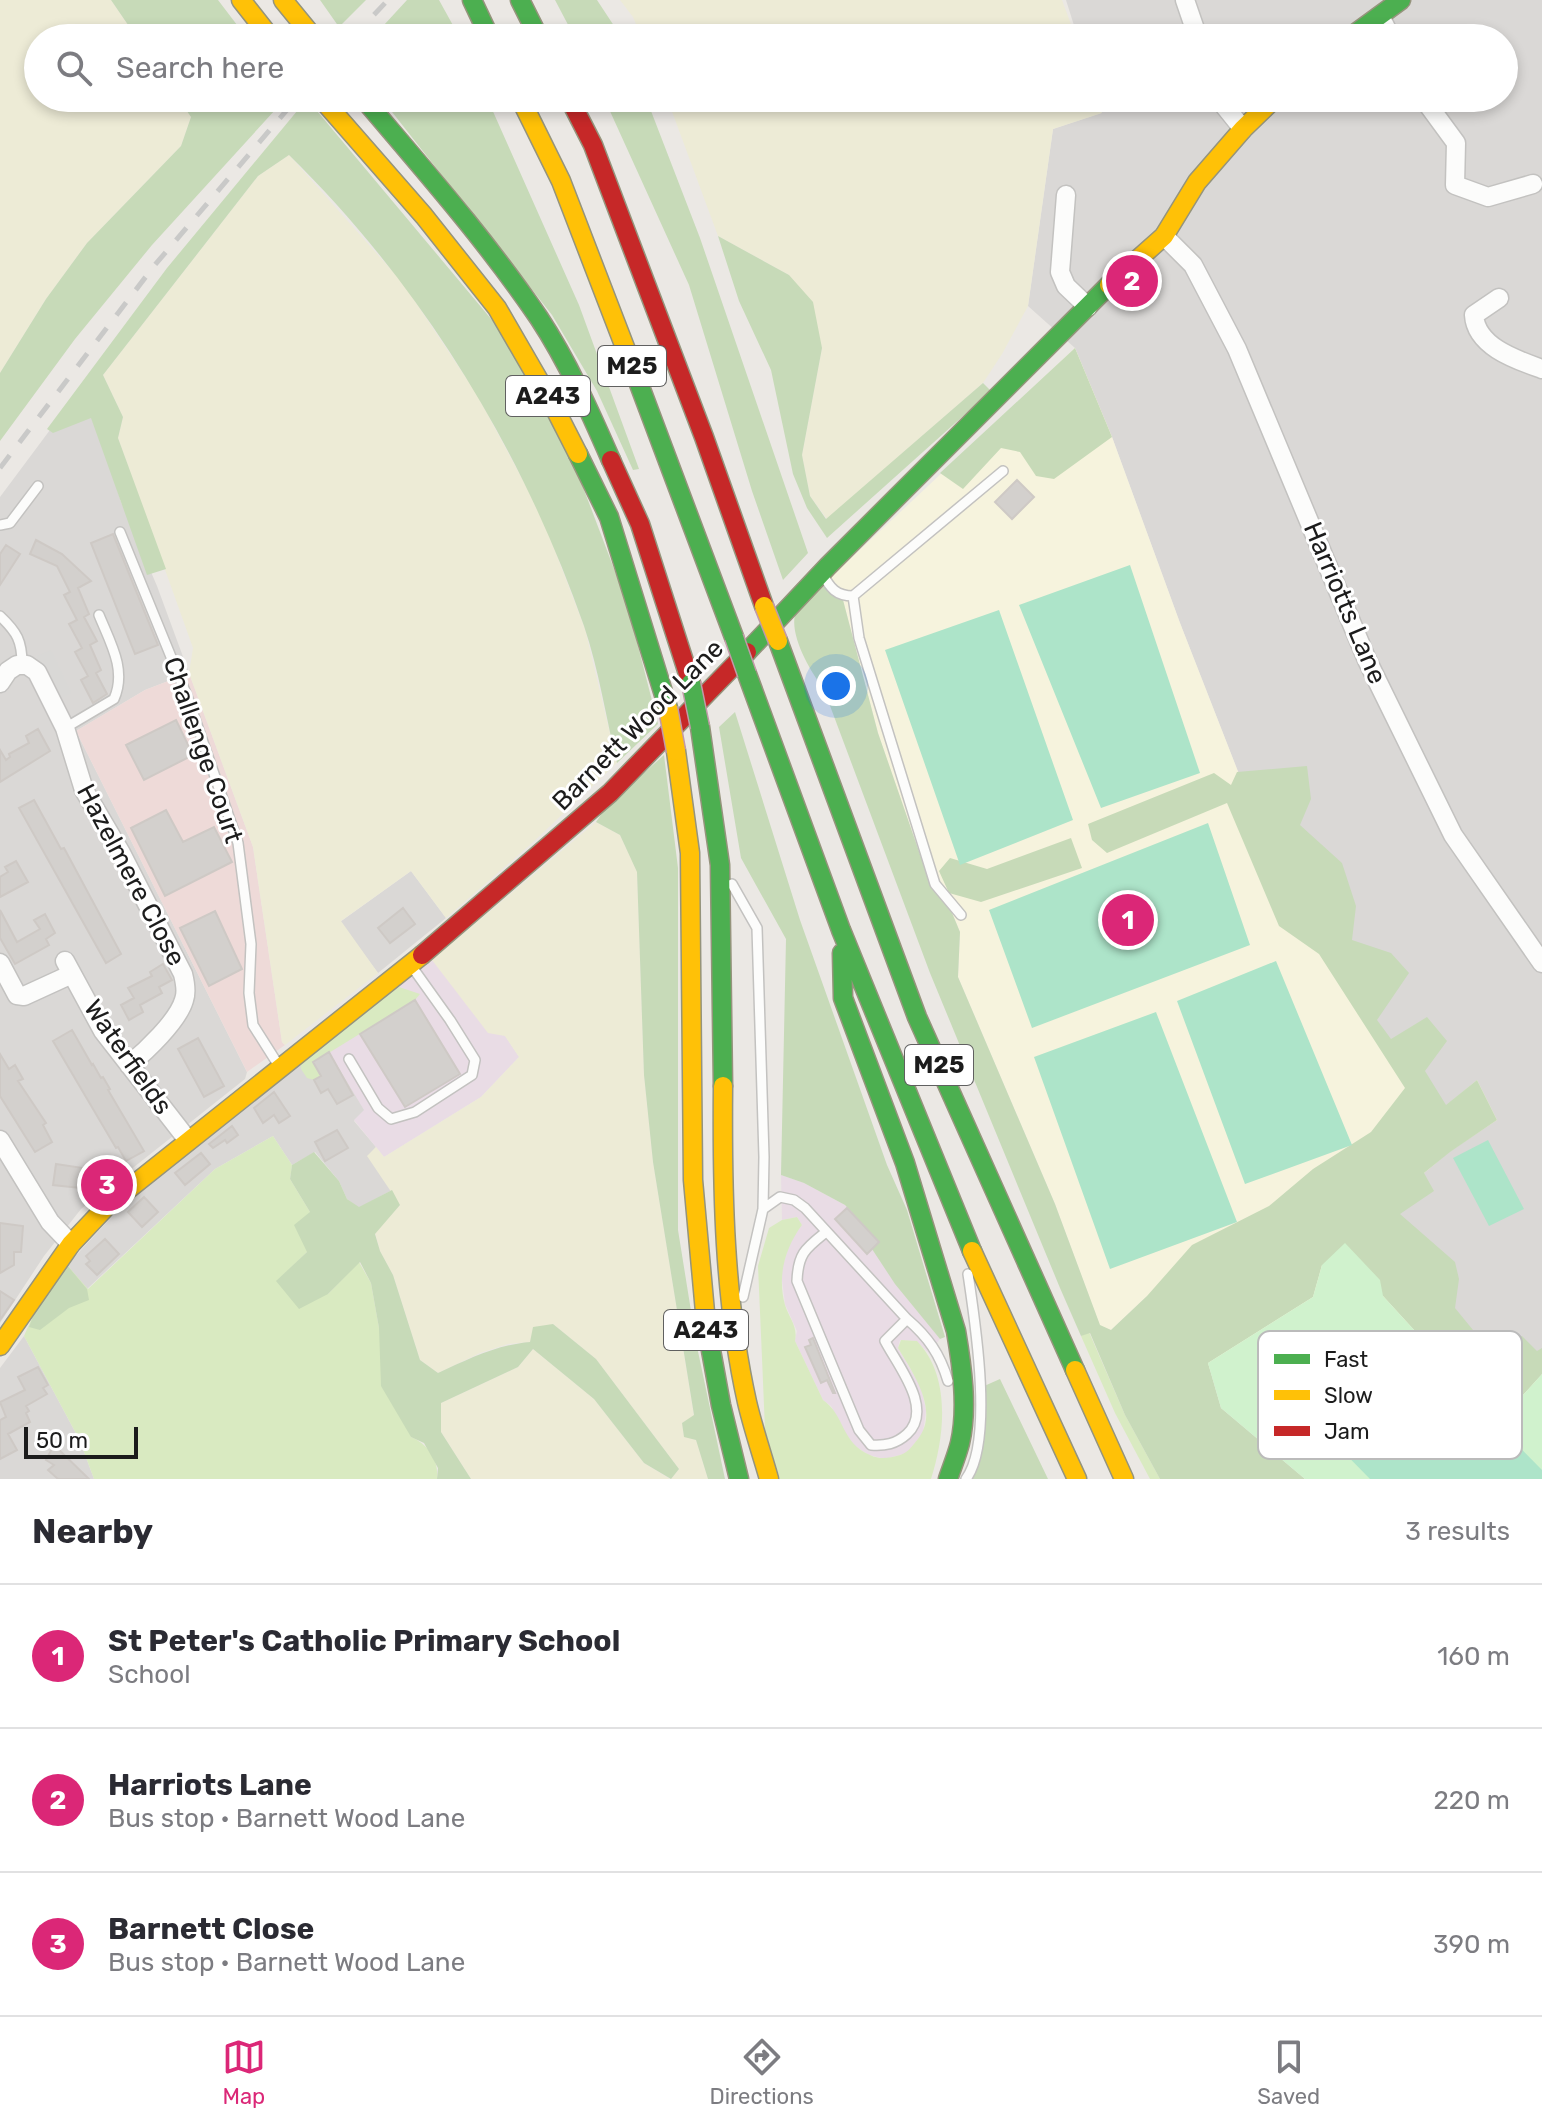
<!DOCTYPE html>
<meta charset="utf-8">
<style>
:root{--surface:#fff;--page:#f2f2f3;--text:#2b2b33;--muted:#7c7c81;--line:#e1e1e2;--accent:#db2777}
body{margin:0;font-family:Rubik,sans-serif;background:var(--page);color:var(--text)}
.scale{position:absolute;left:24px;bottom:20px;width:114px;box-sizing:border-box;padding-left:8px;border:4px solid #1c1c1c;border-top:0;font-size:22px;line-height:28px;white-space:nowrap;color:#1c1c1c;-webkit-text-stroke:6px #fff;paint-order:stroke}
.you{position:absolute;left:836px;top:686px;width:28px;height:28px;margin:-20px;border:6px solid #fff;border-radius:50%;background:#1a73e8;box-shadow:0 0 0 12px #1a73e833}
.badge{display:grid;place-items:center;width:52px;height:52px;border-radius:50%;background:var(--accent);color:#fff;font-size:26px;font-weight:700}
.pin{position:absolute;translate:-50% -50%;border:4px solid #fff;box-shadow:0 2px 8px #0006}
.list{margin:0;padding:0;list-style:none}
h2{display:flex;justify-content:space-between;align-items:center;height:104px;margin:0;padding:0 32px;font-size:34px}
h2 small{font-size:26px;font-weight:400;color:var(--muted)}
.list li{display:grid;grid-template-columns:52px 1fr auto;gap:24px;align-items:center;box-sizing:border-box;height:144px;padding:0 32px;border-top:2px solid var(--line)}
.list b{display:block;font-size:30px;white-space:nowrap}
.list p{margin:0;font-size:26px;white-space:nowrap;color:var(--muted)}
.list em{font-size:26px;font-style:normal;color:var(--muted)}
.icon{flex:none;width:44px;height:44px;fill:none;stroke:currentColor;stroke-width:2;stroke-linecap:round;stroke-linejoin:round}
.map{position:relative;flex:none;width:1542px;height:1479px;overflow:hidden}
.search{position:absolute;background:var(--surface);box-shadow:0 4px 12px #0003;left:24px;right:24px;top:24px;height:88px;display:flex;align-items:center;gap:20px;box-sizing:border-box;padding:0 28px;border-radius:44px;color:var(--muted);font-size:30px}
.sheet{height:536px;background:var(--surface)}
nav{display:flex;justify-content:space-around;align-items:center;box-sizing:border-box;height:112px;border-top:2px solid var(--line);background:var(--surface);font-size:22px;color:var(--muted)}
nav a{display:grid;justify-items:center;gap:4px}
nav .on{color:var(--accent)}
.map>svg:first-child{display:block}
</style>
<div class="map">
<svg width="1542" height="1479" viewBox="0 0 1542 1479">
<rect width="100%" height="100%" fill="#ebe8e4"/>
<path fill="#dad8d6" d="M1066,0H1542V1374L1523,1395L1370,1218L1449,1152L1497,1119L1428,1120L1278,874L1180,623L1112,437L1075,348L1028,306L1053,129L1101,113L1097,98H1504V38H1078Z
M85,383L121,502L157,586L189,673L145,690L76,731L247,1072L245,1079L81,1209L44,1256L0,1323V497Z
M411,871L446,918L378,973L340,922Z
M322,1040L365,1110L354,1121L376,1147L368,1156L392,1190L359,1208L347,1199L339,1181L315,1152L292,1165L273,1136L215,1169L87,1289L67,1265L117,1211Z
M24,1336L80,1441L94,1479H0V1368Z"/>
<path fill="#eedad8" d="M189,673L253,847L282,1042L285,1045L247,1072L76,731L145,690Z"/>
<path fill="#e9dce5" d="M432,960L505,1036L519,1057L481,1097L384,1157L354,1120L364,1110L322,1040Z
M781,1175L804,1183L845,1205L879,1242L873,1248L940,1339L929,1353L916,1341L900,1340L898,1348L921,1387L926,1410L923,1433L907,1453L885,1459L869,1455L850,1443L831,1406L823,1400L795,1341L797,1331L785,1304L781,1272L791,1239L802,1225L797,1217L782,1220Z"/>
<path fill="#f6f3dd" d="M1075,348L1112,437L1180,623L1278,874L1429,1120L1477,1080L1497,1120L1449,1152L1371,1218L1416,1309L1522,1395L1542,1374V1479H1305L1146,1297L1111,1330L1100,1326L1055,1204L958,977L960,932L950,908L932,889L878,733L843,600L830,578Z"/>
<path fill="#d9d8d6" d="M51,650L71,693L57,700L37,656Z"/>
<path fill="#edebd6" d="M0,0H111L137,38H38V98H178L191,117L181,146L87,243L46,299L0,373Z
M620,0H1062L1076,38H642L633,17Z
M667,98H1096L1102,113L1053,129L1028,306L1002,354L983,383L827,519L810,496L802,455L822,348L789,275L718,236Z
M289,155L402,282L476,393L541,514L585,629L617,763L532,843L446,918L411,871L341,921L378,973L285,1045L282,1042L253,847L189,673L193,648L118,438L123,417L103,375L258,176Z
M596,822L620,835L637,871L644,1075L653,1162L694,1416L682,1423L684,1436L696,1440L708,1479H671L679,1469L596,1359L553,1324L530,1342L508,1344L480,1353L438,1373L420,1360L393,1275L380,1251L375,1233L400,1205L367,1156L376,1147L384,1157L481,1097L519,1057L505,1036L488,1033L432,960Z
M533,1349L594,1399L644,1463L670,1479H471L441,1432V1403L518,1367Z"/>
<path fill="#d9eac1" d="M399,987L420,994L415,1000L314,1062L321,1076L314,1080L307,1078L301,1069L300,1057Z
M273,1136L292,1165L290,1179L310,1212L307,1252L277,1281L328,1294L359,1262L371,1283L379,1328L411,1437C428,1444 439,1460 437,1479H94L80,1441L24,1336L35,1311L67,1265L88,1289L215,1169Z
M797,1217L802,1225C785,1248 777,1276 785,1305C789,1318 798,1326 795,1341L823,1400C845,1415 841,1443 870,1455C880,1460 889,1458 900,1455C909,1452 912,1446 918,1439C940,1411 913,1373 898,1348L901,1340L917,1341C951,1376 945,1435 931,1479H780L765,1430L762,1358L758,1266L769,1228L782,1220Z
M1089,1332L1125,1415L1160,1479H1150L1115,1413L1081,1336Z"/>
<path fill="#c7dab8" d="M111,0H218L247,38H137Z
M320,0H366L339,27Z
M407,0H439L460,38H372Z
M555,0H597L622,38H575Z
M178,98H286L152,245L75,339L0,441V373L46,299L87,243L181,146L191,117Z
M381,98H487L579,305L639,469L633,470L597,391L552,315Z
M604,98H646L700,238L808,553L783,580L752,491L689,285Z
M307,99L507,338L578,474L627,603L658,724L617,763C606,718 599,670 584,626C523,451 422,285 289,155L258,176L103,375L123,417L118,438L166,569L147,575L91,418L53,433L47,429L167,268Z
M718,236L789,275L813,302L822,348L802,455L810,496L826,519L983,383L991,391L827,538L807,508L793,474L771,370L739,301Z
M1075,348L1112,437L1054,479L1036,476L1020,452L1001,448L963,489L940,473Z
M830,578L843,600L878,733L932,889L950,908L960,932L958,977L1055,1204L1100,1325L1111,1330L1147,1296L1192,1245L1269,1206L1313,1169L1371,1132L1405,1088L1319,954L1279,926L1227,803L1107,853L1092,840L1088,824L1214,773L1231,785L1237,772L1307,766L1311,799L1300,825L1342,863L1356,906L1352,940L1391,953L1409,973L1377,1020L1391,1039L1427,1017L1447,1041L1425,1071L1446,1105L1477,1080L1497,1120L1450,1152L1424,1173L1434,1191L1400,1214L1455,1262L1459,1279L1455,1308L1473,1330L1492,1344L1522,1336L1537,1351L1542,1348V1374L1523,1395L1490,1397L1426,1343L1383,1296L1322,1265L1313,1297L1208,1363L1221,1408L1305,1479H1160L1125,1415L1090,1333L1081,1336L1060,1288L930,973L823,687C810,672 786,629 797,610C804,598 820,587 830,578Z
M735,712L800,920L887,1165L907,1210L945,1337L940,1339L895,1284L872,1249L879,1242L845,1205L804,1183L781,1175L786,939L741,858L719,727Z
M664,755L678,868V1230L696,1342L725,1479H708L696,1440L684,1437L682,1423L694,1415L653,1162L644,1075L637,872L620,835L596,822L607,806Z
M1071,838L1082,868L981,902L949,893L939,871L950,858L987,869Z
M314,1152L339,1181L347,1199L359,1207L392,1190L400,1205L375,1234L380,1251L393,1275L420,1360L438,1373C469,1359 496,1345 530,1342L533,1327L553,1324L596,1359L679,1469L671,1479L644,1463L594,1399L533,1349L518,1367L441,1403V1432L471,1479H437L438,1468L424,1443L411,1437L381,1386L379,1328L371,1283L360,1262L328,1294L299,1309L276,1281L307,1252L294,1225L310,1212L290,1179L292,1165Z
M67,1265L87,1289L89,1300L69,1308L40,1330L29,1327L35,1311Z
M1000,1379L1048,1479H971C987,1459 983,1412 982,1387Z"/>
<path fill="#d0f2cd" d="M1345,1243L1380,1280L1383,1296L1426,1343L1489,1397L1523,1395L1542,1374V1479H1305L1221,1408L1208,1363L1313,1297L1322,1265Z"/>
<path fill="#ade4c9" d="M1130,565L1200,773L1101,808L1019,605Z
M999,610L1073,820L960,865L885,650Z
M1208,823L1250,945L1032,1028L989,910Z
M1276,961L1352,1145L1245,1184L1177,1001Z
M1156,1012L1237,1222L1110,1269L1034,1057Z
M1488,1140L1524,1209L1489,1226L1453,1158Z
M1409,1335L1542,1470V1479H1370L1317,1425Z"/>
<path fill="#d3d0cd" stroke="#cec9c5" stroke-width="2" d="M1017,480L1034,497L1012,519L995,502Z
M113,534L158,645L135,654L91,543Z
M36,540L62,554L91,581L78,588L89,614L84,617L97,641L90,645L101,670L96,673L107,694L93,703L81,680L88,676L75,652L82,648L69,624L77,620L64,595L70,592L57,566L30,554Z
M6,545L20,554L0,585V554Z
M176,720L193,755L144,780L126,745Z
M38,729L50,751L0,782V750L6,760L10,757L9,754L29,743L26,736Z
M34,800L61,849L64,848L121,954L106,963L19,808Z
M166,810L183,842L214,827L232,862L165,896L131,828Z
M16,861L28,882L0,897V877L8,872L5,867Z
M403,908L415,924L390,943L378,928Z
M0,910L17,942L40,929L34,920L45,914L55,933L46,939L49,945L15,964L0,938Z
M215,911L242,969L209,986L180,928Z
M163,964L172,980L159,987L162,993L140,1005L143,1012L129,1020L121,1005L134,998L128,988L152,976L150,972Z
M415,1000L460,1074L405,1107L360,1034Z
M72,1030L92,1065L93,1064L101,1078L103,1077L110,1089L108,1090L144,1151L126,1161L118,1147L116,1148L53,1041Z
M198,1038L224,1086L204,1097L178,1049Z
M329,1052L353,1095L337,1104L328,1089L321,1093L314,1080L321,1076L313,1062Z
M0,1054L9,1069L15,1065L23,1079L18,1081L46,1123L43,1125L52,1142L35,1152L0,1096Z
M274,1092L290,1116L279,1123L274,1115L263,1123L254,1108Z
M232,1126L238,1135L227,1143L225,1140L213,1148L209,1144Z
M337,1130L348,1148L325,1161L315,1142Z
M201,1153L210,1164L185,1185L175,1173Z
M56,1164L83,1168L80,1188L53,1185Z
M144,1197L158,1212L142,1227L128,1212Z
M847,1208L879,1242L867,1254L835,1219Z
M0,1223L23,1226L21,1252H14V1265L0,1273Z
M105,1239L119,1254L97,1275L86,1264L90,1261L86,1256Z
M0,1291L14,1300L0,1320Z
M813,1338L835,1393H833L827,1380L821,1383L805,1347L811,1345L809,1340Z
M38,1367L48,1385L43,1388L47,1394L26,1406L29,1411L26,1413L30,1422L8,1434L17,1450L0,1459V1420L6,1417L0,1402L25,1390L18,1377Z
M54,1445L89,1479H58L48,1470L54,1465L46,1460Z"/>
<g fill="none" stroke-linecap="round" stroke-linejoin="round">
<defs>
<path id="lane" d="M0,525L10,523L38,486
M120,532L187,696L238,843L251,944L249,993L253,1025L279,1066
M822,573C830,588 836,596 853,596L1003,471
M853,596L859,638L935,884L961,915
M0,616C17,632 22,641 22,664
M65,728L114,699C127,670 110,642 99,615
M732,884L757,928L764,1157L763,1209L743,1297
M349,1059L378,1108L391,1119L415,1112L472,1075L475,1060L450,1020L410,964
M763,1209L780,1197L794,1200L805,1208L907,1319C928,1337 940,1354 948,1381
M826,1232C806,1248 798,1253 797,1281L859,1430L871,1445C885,1446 896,1444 907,1434C934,1409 898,1366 885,1341L907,1319
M966,1479C994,1441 975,1321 968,1274"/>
<path id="street" d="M1185,0L1198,38
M1380,16L1391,38
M1218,98L1243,129
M1423,98L1456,143L1455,185L1488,197L1533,184
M1066,195L1060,272L1066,286L1088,307
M1164,236L1193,265L1237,349L1367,660L1453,835L1542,963
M1499,298L1474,315C1476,347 1517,360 1542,369
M0,683L8,671L17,665H27L37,672L65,728L84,790L121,853L183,974C185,982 187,992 184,1000C178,1021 146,1051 129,1065
M65,961L103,1031L187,1139
M0,963L17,995L24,996L72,974
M0,1140L50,1222L71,1244"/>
<path id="fast" d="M472,0L490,38
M520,0L539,38
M1349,38L1401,0
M363,98C424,170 486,240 539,318C568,362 590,412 611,460
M636,376L734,637
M578,454L609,517L668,708
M778,641L917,1017L1075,1370
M747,652L828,566L1109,285
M747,674L841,930L972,1251
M700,727L720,865L723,1086
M842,953L843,998L905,1163L956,1331C962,1366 968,1408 960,1443C957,1455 952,1467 948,1479
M706,1323L721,1405L739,1479"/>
<path id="slow" d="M241,0L271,38
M283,0L314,38
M321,98L424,216L497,308L552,403L578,454
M520,98L561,181L636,376
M1109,285L1164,236L1197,182L1243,129L1275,98
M676,751L690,853L693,1180L706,1323
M723,1086C722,1191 724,1299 747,1402C753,1428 762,1454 769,1479
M972,1251L1077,1479
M0,1346L71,1244L106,1207L422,955
M1075,1370L1124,1479"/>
<path id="jam" d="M569,98L593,145L704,437L764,606
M611,460L640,524L691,683
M422,955L610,793L747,652"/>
</defs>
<use href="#lane" stroke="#c3c2c0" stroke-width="12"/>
<use href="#street" stroke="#c3c2c0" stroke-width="21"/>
<use href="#fast" stroke="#95947c" stroke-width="21"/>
<use href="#slow" stroke="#95947c" stroke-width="21"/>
<use href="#jam" stroke="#95947c" stroke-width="21"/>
<use href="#lane" stroke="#fcfcfb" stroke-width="9"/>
<use href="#street" stroke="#fcfcfb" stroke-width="18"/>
<use href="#fast" stroke="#4caf50" stroke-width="18"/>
<use href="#slow" stroke="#ffc107" stroke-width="18"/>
<use href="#jam" stroke="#c62828" stroke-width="18"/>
<path stroke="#c9c9c8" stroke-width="5" stroke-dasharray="16 16" stroke-linecap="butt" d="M352,38L388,0
M0,468L154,266L297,98"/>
<defs>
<path id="fast-bridge" d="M734,637L747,674
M691,683L700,727"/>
<path id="slow-bridge" d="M764,606L778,641
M668,708L676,751"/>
</defs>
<use href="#fast-bridge" stroke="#c19aa8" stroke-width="21" stroke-linecap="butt"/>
<use href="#slow-bridge" stroke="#c19aa8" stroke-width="21" stroke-linecap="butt"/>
<use href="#fast-bridge" stroke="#4caf50" stroke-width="18"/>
<use href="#slow-bridge" stroke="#ffc107" stroke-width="18"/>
</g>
<g text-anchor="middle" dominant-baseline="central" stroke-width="6" stroke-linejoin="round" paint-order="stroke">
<g fill="#fff" stroke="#606060" stroke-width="2">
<rect x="598" y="346" width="68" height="40" rx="6"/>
<rect x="506" y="376" width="84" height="40" rx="6"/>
<rect x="905" y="1045" width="68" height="40" rx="6"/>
<rect x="664" y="1310" width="84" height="40" rx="6"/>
</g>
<g font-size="24" font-weight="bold" fill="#1c1c1c">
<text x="632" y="366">M25</text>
<text x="548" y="396">A243</text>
<text x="939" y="1065">M25</text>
<text x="706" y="1330">A243</text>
</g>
<g font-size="26" fill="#1c1c1c" stroke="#fff">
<text transform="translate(1345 603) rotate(67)">Harriotts Lane</text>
<text transform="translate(638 725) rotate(-45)">Barnett Wood Lane</text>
<text transform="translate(203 750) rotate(71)">Challenge Court</text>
<text transform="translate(131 875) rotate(62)">Hazelmere Close</text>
<text transform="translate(128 1057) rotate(55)">Waterfields</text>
</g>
</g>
<rect x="1258" y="1331" width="264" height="128" rx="12" fill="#fff" stroke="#bbb" stroke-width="2"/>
<rect x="1274" y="1354" width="36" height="10" fill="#4caf50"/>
<rect x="1274" y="1390" width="36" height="10" fill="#ffc107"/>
<rect x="1274" y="1426" width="36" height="10" fill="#c62828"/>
<g font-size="22" fill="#1c1c1c">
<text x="1324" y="1367">Fast</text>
<text x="1324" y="1403">Slow</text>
<text x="1324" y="1439">Jam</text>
</g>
</svg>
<div class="scale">50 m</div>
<div class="you"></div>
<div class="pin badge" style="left:1128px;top:920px">1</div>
<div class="pin badge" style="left:1132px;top:281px">2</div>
<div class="pin badge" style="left:107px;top:1185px">3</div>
<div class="search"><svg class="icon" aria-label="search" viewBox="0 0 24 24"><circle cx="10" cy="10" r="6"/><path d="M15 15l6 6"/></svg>Search here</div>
</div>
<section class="sheet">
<h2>Nearby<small>3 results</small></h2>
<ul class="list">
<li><span class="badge">1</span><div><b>St Peter's Catholic Primary School</b><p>School</p></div><em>160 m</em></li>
<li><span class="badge">2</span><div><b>Harriots Lane</b><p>Bus stop · Barnett Wood Lane</p></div><em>220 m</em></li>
<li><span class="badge">3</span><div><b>Barnett Close</b><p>Bus stop · Barnett Wood Lane</p></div><em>390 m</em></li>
</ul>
</section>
<nav>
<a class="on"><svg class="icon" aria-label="map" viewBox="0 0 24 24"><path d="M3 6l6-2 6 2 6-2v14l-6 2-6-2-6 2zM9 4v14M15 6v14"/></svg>Map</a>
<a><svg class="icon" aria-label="directions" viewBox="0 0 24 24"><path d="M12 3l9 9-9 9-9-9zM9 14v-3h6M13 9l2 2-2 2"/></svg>Directions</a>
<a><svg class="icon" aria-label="saved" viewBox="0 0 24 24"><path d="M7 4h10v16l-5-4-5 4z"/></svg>Saved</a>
</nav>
